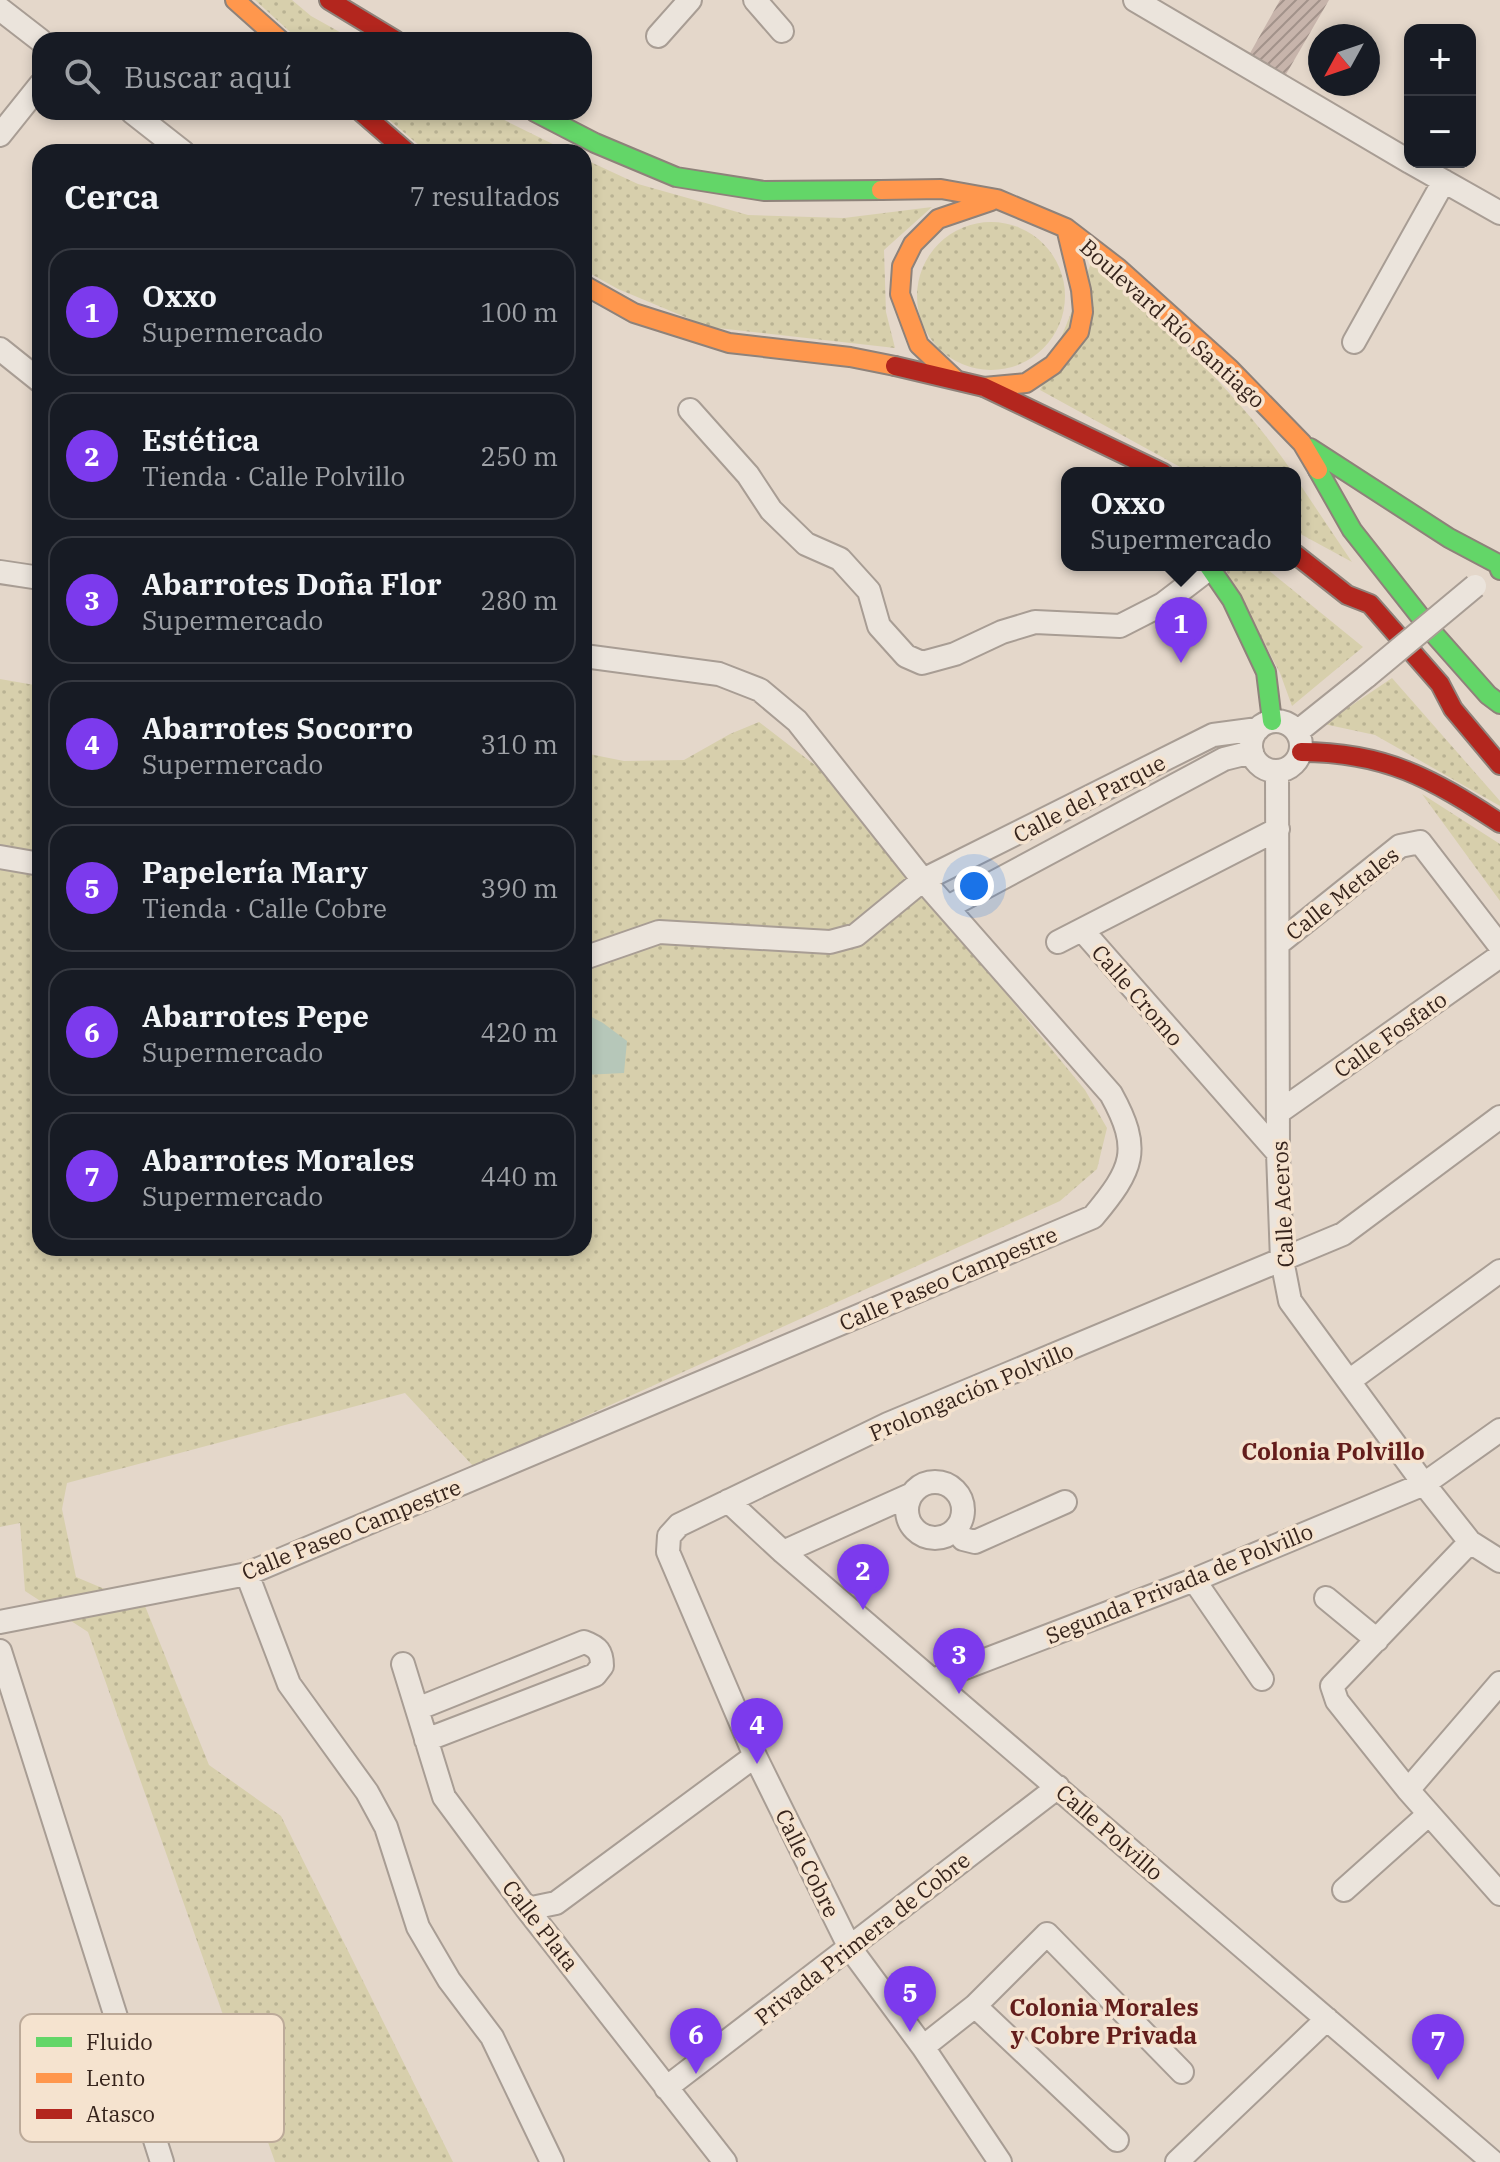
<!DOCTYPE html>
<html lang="es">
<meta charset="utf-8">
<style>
:root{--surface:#171b24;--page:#20242c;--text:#f1f3f6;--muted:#9ea1a6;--line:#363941;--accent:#7c3aed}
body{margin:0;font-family:"IBM Plex Serif",serif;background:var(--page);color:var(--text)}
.controls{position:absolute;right:24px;top:24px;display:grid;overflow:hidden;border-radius:16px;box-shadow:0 4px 12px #0003}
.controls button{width:72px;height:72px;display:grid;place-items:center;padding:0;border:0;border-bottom:2px solid var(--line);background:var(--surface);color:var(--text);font:40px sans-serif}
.compass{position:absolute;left:1308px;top:24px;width:72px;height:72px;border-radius:50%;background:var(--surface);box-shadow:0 4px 12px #0003;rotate:230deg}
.you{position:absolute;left:974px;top:886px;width:28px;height:28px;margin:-20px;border:6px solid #fff;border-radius:50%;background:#1a73e8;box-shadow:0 0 0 12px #1a73e833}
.badge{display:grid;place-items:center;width:52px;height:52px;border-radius:50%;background:var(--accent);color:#fff;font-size:26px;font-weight:700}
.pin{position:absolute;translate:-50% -66px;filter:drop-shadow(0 2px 4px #0008)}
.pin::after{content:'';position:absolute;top:42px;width:28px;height:24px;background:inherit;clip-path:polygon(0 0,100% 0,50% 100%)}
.popup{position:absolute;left:1061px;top:467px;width:240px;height:104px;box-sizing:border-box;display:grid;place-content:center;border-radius:16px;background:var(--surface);filter:drop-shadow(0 2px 6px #0005);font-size:26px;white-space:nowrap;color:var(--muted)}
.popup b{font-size:30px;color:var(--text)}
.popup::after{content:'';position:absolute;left:50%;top:100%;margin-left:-16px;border:16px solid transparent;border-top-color:var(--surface)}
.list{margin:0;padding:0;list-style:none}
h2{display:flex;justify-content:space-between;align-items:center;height:104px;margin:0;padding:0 32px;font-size:34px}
h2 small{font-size:26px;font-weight:400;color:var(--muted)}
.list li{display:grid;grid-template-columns:52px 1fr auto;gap:24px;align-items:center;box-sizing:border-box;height:128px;margin:0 16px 16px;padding:0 16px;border:2px solid var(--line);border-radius:24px}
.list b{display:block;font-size:30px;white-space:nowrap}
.list p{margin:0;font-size:26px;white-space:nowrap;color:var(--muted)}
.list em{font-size:26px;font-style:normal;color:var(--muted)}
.icon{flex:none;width:44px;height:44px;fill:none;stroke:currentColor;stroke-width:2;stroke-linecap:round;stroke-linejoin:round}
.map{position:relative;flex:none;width:1500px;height:2162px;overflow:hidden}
.search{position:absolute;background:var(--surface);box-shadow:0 4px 12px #0003;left:32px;top:32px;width:560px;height:88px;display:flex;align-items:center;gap:20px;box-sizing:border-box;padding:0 28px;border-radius:24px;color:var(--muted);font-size:30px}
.panel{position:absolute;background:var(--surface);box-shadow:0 4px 12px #0003;left:32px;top:144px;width:560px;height:1112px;border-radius:24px}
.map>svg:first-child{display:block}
</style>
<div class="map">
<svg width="1500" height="2162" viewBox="0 0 1500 2162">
<defs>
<pattern id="grass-dots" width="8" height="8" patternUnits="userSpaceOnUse" patternTransform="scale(2)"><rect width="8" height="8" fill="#d7cfac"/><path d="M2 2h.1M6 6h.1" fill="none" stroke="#b9b293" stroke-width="1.8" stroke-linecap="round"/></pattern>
<pattern id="building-hatch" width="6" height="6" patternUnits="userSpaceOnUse" patternTransform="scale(2)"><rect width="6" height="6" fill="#c7b4ab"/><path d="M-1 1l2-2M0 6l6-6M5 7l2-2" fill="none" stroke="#a2928a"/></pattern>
</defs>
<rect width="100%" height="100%" fill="#e4d7ca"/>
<path fill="url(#grass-dots)" d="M255,0H292L311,16L354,40H299Z
M380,112H488L569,152H427Z
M584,159L638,184L748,215L844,218L932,207L884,250L886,312L895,348L709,327L618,289L584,270Z
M917 296a74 74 0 1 1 148 0a74 74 0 1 1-148 0Z
M1092,261C1164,326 1238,392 1293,473H1191L1040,390Z
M1295,477L1352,562L1295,531Z
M1223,565H1262L1363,647L1292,706L1280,673Z
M1392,678L1500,801V806L1375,735L1324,724Z
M0,679L40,686V1248H584V753L624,761L684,760L730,734L759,722L824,772L1085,1090L1107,1128L1097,1169L1060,1201L474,1467L405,1393L67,1483L62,1509L76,1577L145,1606L209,1765L281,1816L453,2162H275L88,1632L25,1591L20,1523L0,1527Z
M1422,794L1500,844V901Z"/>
<path fill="#b6c7b9" d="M584,1013L603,1023L627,1041L624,1073L584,1075Z"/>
<path fill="url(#building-hatch)" d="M1280,0H1329L1285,76L1249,55Z"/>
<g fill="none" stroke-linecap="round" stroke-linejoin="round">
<defs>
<path id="street" d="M755,0L782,31
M1135,0L1410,162
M0,9L40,40
M658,36L690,0
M132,112L183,152
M0,135L40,85
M1410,162L1500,213
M1354,342L1444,181
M0,349L40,381
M690,410L748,475L771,510L806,544L840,559L869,591L879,626L906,656L922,663L955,654L1002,632L1035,622L1120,626L1163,604L1210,568
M0,572L40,578
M1251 746a25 25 0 1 1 50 0a25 25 0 1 1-50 0Z
M1297,732L1367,676
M1277,771L1278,1153L1282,1260L1290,1301L1424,1484L1470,1542L1500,1561
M0,857L40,864
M948,907L1224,759L1252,752
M1082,930L1278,1153
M1058,942L1278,829
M1279,943L1400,846L1420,842L1500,946
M584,958L659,932L830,942L856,935L923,880L1213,735L1258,729
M1279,1112L1500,956
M1349,1381L1500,1271
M907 1510a28 28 0 1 1 56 0a28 28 0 1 1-56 0Z
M728,1501L783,1552L1493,2162
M956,1529L963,1539L975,1542L1065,1502
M1470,1542L1332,1686L1337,1701L1408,1790L1500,1894
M783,1552L910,1495
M247,1574L289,1684L367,1792L386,1827L418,1927L449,1980L492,2037L552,2162
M1194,1580L1262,1679
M1326,1598L1377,1640
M0,1622L247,1574L1093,1217C1133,1169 1142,1150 1111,1094L923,880L797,721L760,690L719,674L584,656
M0,1651L162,2162
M403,1664L444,1797L527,1909L725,2162
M933,1680L1194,1580L1424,1484L1500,1430
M417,1709L584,1642C598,1647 602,1652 602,1666L595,1675L426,1740
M1408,1790L1500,1683
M1344,1890L1429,1814
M527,1909L556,1903L755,1756
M975,2006L1117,2140
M923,2047L975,2006L1047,1934L1182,2072
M666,2088L1058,1787
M1000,2162L923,2047L850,1948L755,1756L668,1552L669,1536L679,1525L888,1424L1343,1234L1500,1117
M1177,2162L1327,2019"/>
<path id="fast" d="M535,112L595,143L676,177L764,191L881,190
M1310,448L1449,538L1498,564L1500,570
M1318,470L1352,530L1434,634L1488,695L1500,704
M1208,565L1232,600L1266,672L1272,721"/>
<path id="slow" d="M235,0L280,40
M881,190L941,189L997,199L1066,228L1118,268L1230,369L1302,443L1318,470
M584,285L634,313L729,343L850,357L895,366
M954,378L919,345L900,294L902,266L913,244L938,219L991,201
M984,387L1026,383L1053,365L1079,332L1083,312L1081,290L1066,228"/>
<path id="jam" d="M329,0L395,40
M361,112L407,152
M895,366L984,387L1163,473
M1295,554L1347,595L1370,604L1440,684L1453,709L1500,765
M1301,752C1385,752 1431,778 1500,823"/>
</defs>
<use href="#street" stroke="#a89d94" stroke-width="26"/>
<use href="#fast" stroke="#8e827a" stroke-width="22"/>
<use href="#slow" stroke="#8e827a" stroke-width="22"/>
<use href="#jam" stroke="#8e827a" stroke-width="22"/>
<use href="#street" stroke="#ebe4dc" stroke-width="22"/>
<use href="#fast" stroke="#63d668" stroke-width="18"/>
<use href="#slow" stroke="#ff974d" stroke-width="18"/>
<use href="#jam" stroke="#b3261e" stroke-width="18"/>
<defs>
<path id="street-bridge" d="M1367,676L1475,586"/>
</defs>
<use href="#street-bridge" stroke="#a89d94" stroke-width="26" stroke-linecap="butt"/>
<use href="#street-bridge" stroke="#ebe4dc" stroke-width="22"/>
</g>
<g text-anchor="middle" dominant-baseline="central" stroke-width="7" stroke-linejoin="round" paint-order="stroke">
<g font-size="22" fill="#36241c" stroke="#f5e3cf">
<text transform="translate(1173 323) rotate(42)">Boulevard Río Santiago</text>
<text transform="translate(1089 798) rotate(-27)">Calle del Parque</text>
<text transform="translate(1342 893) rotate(-38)">Calle Metales</text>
<text transform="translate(1138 995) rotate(49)">Calle Cromo</text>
<text transform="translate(1390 1034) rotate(-35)">Calle Fosfato</text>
<text transform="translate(1282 1204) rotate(-93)">Calle Aceros</text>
<text transform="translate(948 1278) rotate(-23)">Calle Paseo Campestre</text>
<text transform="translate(971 1391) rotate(-23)">Prolongación Polvillo</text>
<text transform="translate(351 1529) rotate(-22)">Calle Paseo Campestre</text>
<text transform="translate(1179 1583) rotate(-22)">Segunda Privada de Polvillo</text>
<text transform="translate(1110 1832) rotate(41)">Calle Polvillo</text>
<text transform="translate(808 1863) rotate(64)">Calle Cobre</text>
<text transform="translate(541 1925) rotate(52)">Calle Plata</text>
<text transform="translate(862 1938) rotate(-38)">Privada Primera de Cobre</text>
</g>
<g font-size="24" font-weight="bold" fill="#631d1b" stroke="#f5e3cf">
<text x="1333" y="1451">Colonia Polvillo</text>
<text x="1104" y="2007">Colonia Morales<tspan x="1104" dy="28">y Cobre Privada</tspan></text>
</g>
</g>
<rect x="20" y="2014" width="264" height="128" rx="12" fill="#f5e3cf" stroke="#bcaa99" stroke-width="2"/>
<rect x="36" y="2037" width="36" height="10" fill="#63d668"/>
<rect x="36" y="2073" width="36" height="10" fill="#ff974d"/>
<rect x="36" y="2109" width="36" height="10" fill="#b3261e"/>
<g font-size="22" fill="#36241c">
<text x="86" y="2050">Fluido</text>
<text x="86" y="2086">Lento</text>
<text x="86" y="2122">Atasco</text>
</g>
</svg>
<div class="controls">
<button>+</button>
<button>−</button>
</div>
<svg class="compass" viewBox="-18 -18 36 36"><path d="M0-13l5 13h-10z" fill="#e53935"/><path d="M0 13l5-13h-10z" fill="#9ea1a6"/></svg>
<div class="you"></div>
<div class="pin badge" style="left:1181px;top:663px">1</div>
<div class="popup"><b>Oxxo</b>Supermercado</div>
<div class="pin badge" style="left:863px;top:1610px">2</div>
<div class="pin badge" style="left:959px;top:1694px">3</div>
<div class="pin badge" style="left:757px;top:1764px">4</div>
<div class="pin badge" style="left:910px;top:2032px">5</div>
<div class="pin badge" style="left:696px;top:2074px">6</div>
<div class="pin badge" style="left:1438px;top:2080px">7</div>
<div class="search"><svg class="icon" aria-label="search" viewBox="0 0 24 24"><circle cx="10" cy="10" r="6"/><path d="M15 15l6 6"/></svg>Buscar aquí</div>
<section class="panel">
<h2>Cerca<small>7 resultados</small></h2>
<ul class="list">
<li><span class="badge">1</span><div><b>Oxxo</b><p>Supermercado</p></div><em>100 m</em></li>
<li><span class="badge">2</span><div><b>Estética</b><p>Tienda · Calle Polvillo</p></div><em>250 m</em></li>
<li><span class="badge">3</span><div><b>Abarrotes Doña Flor</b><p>Supermercado</p></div><em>280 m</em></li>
<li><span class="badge">4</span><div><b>Abarrotes Socorro</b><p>Supermercado</p></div><em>310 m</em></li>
<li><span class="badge">5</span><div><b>Papelería Mary</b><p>Tienda · Calle Cobre</p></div><em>390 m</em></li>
<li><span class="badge">6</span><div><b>Abarrotes Pepe</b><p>Supermercado</p></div><em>420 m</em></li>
<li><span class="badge">7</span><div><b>Abarrotes Morales</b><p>Supermercado</p></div><em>440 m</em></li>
</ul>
</section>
</div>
